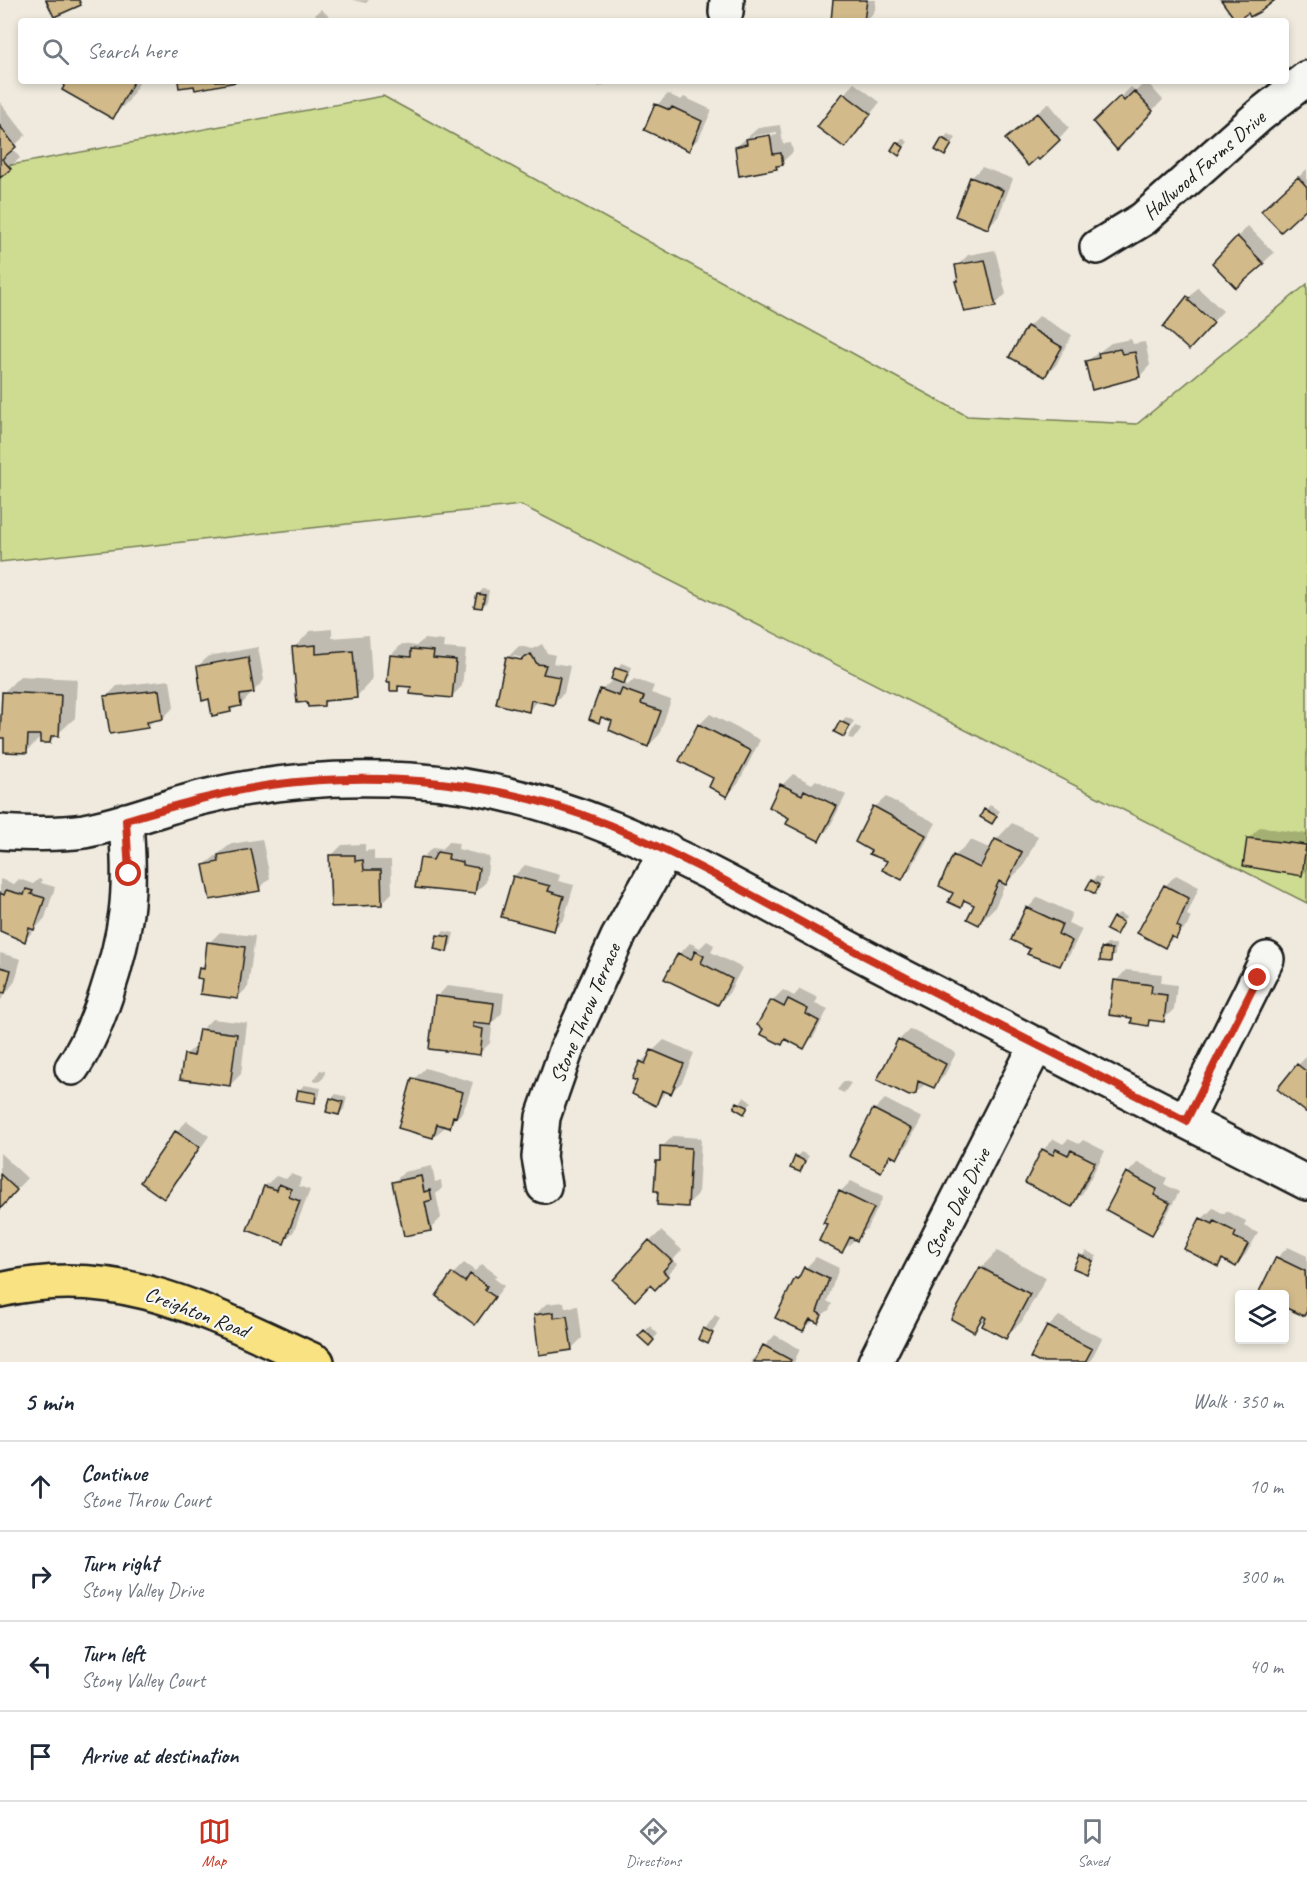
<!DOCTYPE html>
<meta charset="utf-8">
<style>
:root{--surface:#fff;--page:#f6f6f7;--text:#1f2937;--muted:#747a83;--line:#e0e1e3;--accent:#c8321e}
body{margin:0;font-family:Caveat,sans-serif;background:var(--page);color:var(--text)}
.controls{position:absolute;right:18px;bottom:18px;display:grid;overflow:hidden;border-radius:6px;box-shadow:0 3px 9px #0003}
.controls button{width:54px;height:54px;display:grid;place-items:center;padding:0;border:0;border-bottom:2px solid var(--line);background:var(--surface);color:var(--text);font:30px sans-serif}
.stop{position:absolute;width:18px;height:18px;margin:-14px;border:4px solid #c8321e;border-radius:50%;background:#fff}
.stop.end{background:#c8321e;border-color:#fff;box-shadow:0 2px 6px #0008}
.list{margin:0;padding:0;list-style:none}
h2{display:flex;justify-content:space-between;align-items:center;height:78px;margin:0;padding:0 24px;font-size:26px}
h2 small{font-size:20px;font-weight:400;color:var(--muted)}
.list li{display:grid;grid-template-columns:39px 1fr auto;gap:18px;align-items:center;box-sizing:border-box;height:90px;padding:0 24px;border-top:2px solid var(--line)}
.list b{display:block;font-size:22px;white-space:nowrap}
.list p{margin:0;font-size:20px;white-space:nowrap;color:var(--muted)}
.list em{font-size:20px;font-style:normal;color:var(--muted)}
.icon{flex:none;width:33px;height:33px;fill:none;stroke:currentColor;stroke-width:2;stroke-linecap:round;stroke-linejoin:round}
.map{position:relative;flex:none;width:1307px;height:1362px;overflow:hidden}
.search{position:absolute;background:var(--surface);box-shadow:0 3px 9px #0003;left:18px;right:18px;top:18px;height:66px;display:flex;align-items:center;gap:15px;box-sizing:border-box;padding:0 21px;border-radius:6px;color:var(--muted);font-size:22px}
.sheet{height:438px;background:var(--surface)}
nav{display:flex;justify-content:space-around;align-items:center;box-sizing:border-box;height:84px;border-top:2px solid var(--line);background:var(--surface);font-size:16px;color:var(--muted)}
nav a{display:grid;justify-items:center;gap:3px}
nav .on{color:var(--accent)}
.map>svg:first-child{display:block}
</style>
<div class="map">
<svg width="1307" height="1362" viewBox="0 0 1307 1362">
<rect width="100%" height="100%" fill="#efeadd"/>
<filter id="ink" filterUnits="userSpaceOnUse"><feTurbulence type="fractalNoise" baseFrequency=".0167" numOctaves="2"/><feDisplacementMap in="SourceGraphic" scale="12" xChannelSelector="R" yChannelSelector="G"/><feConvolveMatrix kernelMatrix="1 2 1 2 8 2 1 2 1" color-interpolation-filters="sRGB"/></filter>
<g filter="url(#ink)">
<path fill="#cddc90" stroke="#747c56" stroke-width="1.5" d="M383,96L967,416L1137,424L1307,284V903L521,505L0,562V167Z"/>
<path fill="#0003" fill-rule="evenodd" d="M352,0H369L366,3Z
M834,0H876L875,10L867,21H847Z
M321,9L334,21H302L308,17L310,20Z
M69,81H140L129,100L113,117Z
M596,81H612L599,87Z
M1146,81L1163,100L1138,124L1095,122L1131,87L1136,91Z
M854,83L880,102L845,146L844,94Z
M668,94L681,100L684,97L712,110L699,138L688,149L657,105Z
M0,102L26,135L12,148L20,158L0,176Z
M1049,103L1069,128L1039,158L1007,139Z
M780,125L783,144L791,143L793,152L776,168L736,147L758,128ZM777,132V135L749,140L753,136Z
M948,134L956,138L944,155L943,139Z
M903,138L908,142L898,154L893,150Z
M982,167L1013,179L998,217L987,227L971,178Z
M1307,169V206L1274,200Z
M1248,226L1274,253L1263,263L1228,247Z
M995,250L1006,294L995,305L960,298L957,266L968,255Z
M1199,286L1198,288L1223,311L1199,337L1165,327Z
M1039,316L1072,335L1056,365L1045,376L1028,327Z
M1131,339L1133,344L1145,342L1150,365L1140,376L1087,361L1111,343Z
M483,589L489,590L487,602L482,607L478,594Z
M332,629V638L369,635L372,680L356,697L329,699L324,704L294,648L310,631Z
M424,639L444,641L443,648L466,650L462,686L451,697L412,685H402L397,690L391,655L402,644L416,646Z
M542,644L547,653L555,655L553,663L570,666L564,693L553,703L539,700L529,710L498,703L508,657L519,646L533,649ZM514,656L529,660L528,663L514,660Z
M258,647L264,680L241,705L230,711L198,666L209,656Z
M621,663L632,667L629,677L623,683L628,685L634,679L654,686L651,693L671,700L659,735L648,746L614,720L603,717L599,721L601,690L613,680Z
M20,676L77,679L75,718L49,742L41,737L27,751L3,693Z
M170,680L174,707L163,718L155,719L147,727L106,697L117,686Z
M710,714L760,740L738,784L727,795L715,778L699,725Z
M846,717L854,721L844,735L841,722Z
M855,726L861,728L858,734L853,739L848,738Z
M793,774L812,784L816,780L846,795L829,828L819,839L790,817L771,807L782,785Z
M886,797L936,823L912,867L901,878L889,860L875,807Z
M990,805L1000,811L992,822L985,810Z
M1012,823L1038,836L1023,867L1006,883L995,907L979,923L976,904L967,900L960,906L955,892V856L971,840L991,849L996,840Z
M1260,827L1307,834V870L1302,875L1249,838Z
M262,839L270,878L259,889L204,865L231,844Z
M449,842L459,843L458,849L489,857L486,882L475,893L421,859L432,848L441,849Z
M365,844V851L374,850V860H391L392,893L381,904L331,856L342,845Z
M525,865L560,875L558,881L574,885L564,919L554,929L514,876Z
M1176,875L1199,887L1187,915L1191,917L1187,926L1165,946V886Z
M1097,876L1103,879L1094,892L1092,881Z
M0,879L14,884L19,879L33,884L39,879L42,880L41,883L55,887L45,918L25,940L0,930Z
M1038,897L1072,913L1068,923L1082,929L1070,954L1059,964L1032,948L1028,908Z
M1119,913L1126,917L1115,933L1114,918Z
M444,931L454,933L451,945L446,950L439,936Z
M220,932L255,936L248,987L237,998L204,978L200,969L206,963L209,943Z
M707,941L714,945L711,952L742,968L729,993L718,1004L679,954L690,943L700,948Z
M1107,944H1116L1115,955L1110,960L1102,949Z
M0,953L21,959L15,981L0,1001Z
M1126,970L1162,974L1161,983L1177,985L1174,1009L1163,1020L1153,1019L1148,1024L1133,1017L1116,981Z
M447,986L504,993L502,1013L493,1022L490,1043L479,1054L437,997Z
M800,989L818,998L815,1003L828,1009L814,1036L804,1047L787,1038L782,1043L772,1001L783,990L794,996Z
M212,1019L247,1023L241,1074L230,1085L185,1055L198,1044L201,1030Z
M910,1029L956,1053L944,1076L934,1087L926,1083L916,1093L899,1040Z
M664,1040L694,1053L682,1082L671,1092L667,1091L655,1104L639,1081L641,1062Z
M1307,1056V1111L1298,1065Z
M425,1068L473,1082L466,1104L460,1115L433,1137L414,1079Z
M320,1070L325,1071L324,1077L319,1082L313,1081Z
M844,1081L851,1083L844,1093L837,1090Z
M304,1085L321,1088L319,1097L314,1102L299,1090Z
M336,1094L347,1097L344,1109L339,1114L331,1099Z
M744,1097L752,1102L744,1112L736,1108Z
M885,1099L922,1118L907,1146L897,1157L893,1155L881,1170L874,1110Z
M187,1121L209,1136L174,1186L164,1197L142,1182L176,1132Z
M673,1136L701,1138L698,1194L687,1205L657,1162L661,1158L662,1147Z
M1054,1139L1063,1144L1068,1139L1079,1144L1083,1140L1105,1151L1082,1194L1072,1205L1043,1150Z
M801,1152L809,1156L800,1170L796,1157Z
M0,1153L27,1178L0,1207Z
M1138,1162L1167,1178L1164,1184L1179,1192L1163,1222L1152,1233L1128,1173Z
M432,1166L435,1182L441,1180L442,1188L436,1194L441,1218L430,1229L393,1183L404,1172Z
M291,1174L301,1178L299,1186L310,1190L294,1231L283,1242L265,1186L276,1176L286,1179Z
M851,1181L883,1197L868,1228L842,1251L840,1192Z
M1213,1208L1224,1214L1226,1211L1246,1221L1244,1226L1258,1233L1246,1254L1236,1265L1224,1259L1218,1265L1186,1248L1202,1219Z
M661,1231L682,1250L673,1260L678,1264L655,1287L650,1241Z
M1288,1247L1307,1256V1312L1304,1315L1284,1294L1260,1293L1277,1258Z
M997,1251L1046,1278L1022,1321L1006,1337L988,1316L973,1330L981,1268Z
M1086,1251L1097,1256L1087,1273L1075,1267Z
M816,1257L839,1268L827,1301L832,1304L829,1310L803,1329L796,1279Z
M464,1263L475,1271L482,1264L497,1275L494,1278L504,1286L475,1323L453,1274Z
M564,1302L565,1308L578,1306L582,1338L571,1349L535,1315L546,1304Z
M715,1315L720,1318L707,1342L705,1329Z
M1059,1316L1102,1338L1090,1362H1041L1048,1327Z
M650,1326L658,1334L649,1344L640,1336Z
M775,1335L800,1349L794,1362H750Z"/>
<path fill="#d2ba8a" stroke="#1c1c1c" stroke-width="1.5" d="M46,0H79L81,5L54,17Z
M833,0H867L864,21H831Z
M1221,0H1275L1261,11L1250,17L1248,13L1236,21Z
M67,81H134L113,119L62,90Z
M178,81H237V82L195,90L194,86L179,88Z
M1134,91L1153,111L1117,150L1093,122L1120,96L1124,101Z
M843,93L871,114L845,148L817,127Z
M655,104L670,110L672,107L702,121L689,151L644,130Z
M1037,113L1060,140L1039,160L1037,158L1028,166L1005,139Z
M0,126L16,147L2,159L11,169L0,178Z
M770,135L773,154L781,153L783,165L776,166L777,169L739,176L735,147L747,144L746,139Z
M942,138L952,144L945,156L935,150Z
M896,142L904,147L899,156L891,150Z
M970,177L1003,190L988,229L955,216Z
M1298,177L1307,187V208L1281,232L1261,211Z
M1237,236L1264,264L1236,288L1212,263Z
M985,260L996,307L964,312L955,281H958L955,265Z
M1187,296L1190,298L1188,300L1214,323L1189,350L1163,327Z
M1027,326L1062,347L1045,377L1009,357Z
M1120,349L1122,354L1135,352L1140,377L1092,390L1085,361L1099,358L1098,353Z
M477,594L485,595L482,608L474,607Z
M316,645V654L353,651L357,698L324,701V706L308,707L307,702L297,703L292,647Z
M411,649L434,651L433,658L456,660L452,698L410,694L411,687L398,686V691H390V682H387L390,655L411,657Z
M531,654L537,664L546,665L543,674L560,677L554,705L531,700L529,712L496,704L506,657L521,660Z
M248,657L254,693L240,695L241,706L230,708L231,712L212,716L209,699L202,701L197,666Z
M615,668L628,672L624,684L611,679Z
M600,689L619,696L622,689L644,697L641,704L661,711L648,747L609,730L612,721L601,717L599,723L589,719Z
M159,690L163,719L147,722L148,728L110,734L104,696Z
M2,692L61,695L59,736H51L50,743H40V735H28L27,753L4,752V738H0Z
M840,721L850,726L844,737L834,732Z
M698,724L751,751L727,797L709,787L713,778L679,761Z
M780,784L802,795L804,790L837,806L819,841L786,824L789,818L769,807Z
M873,806L926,835L902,880L882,870L887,861L869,854L871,851L855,842Z
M984,809L997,816L992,824L980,817Z
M1247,838L1306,845L1302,876L1243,866Z
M995,839L1022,852L1006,885L999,881L979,925L967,919L974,905L964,900L961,908L948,902L953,893L939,886L953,855L980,868Z
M251,849L260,891L210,900L203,865L219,862L218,855Z
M437,852L449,854L448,859L463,862V865L479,868L475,894L415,888L420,858L433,860Z
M329,855H355V861L363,860L364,870H381L382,905L331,907Z
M513,876L550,886L548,891L564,896L554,931L501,917Z
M1091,880L1099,885L1095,894L1086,889Z
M1164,885L1189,898L1177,926L1181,928L1176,939L1171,936L1165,948L1137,933Z
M26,889L33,891L31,894L45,898L34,930L29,928L25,942L0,931V893L4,895L6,890L24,895Z
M1026,907L1062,924L1058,934L1072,941L1060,966L1027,954L1030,949L1011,940Z
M1113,917L1123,922L1116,935L1106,930Z
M437,935L450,937L447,952L434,949Z
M207,942L245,947L238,999L200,994L202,979L197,978L199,968L204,969Z
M1101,948L1112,949L1111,962L1100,961Z
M695,951L704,956L701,963L732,979L718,1005L664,979L678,953L691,960Z
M0,967L11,970L5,993L0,992Z
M1114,980L1152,985L1151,993L1167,995L1164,1022L1149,1020L1148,1026L1131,1023L1132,1018L1109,1015Z
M435,996L494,1003L491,1025L473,1023V1027L483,1029L480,1055L429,1049Z
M788,999L808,1009L806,1014L819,1021L804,1049L785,1039L782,1045L760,1034L763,1029L757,1025L771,1000L784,1007Z
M199,1029L237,1034L230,1086L180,1079L184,1054L194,1056Z
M898,1039L946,1064L934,1088L918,1081L916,1094L909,1096L877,1080Z
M651,1050L684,1064L671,1094L662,1090L656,1106L632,1094L637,1081L632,1079L640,1061L645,1064Z
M1297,1064L1307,1072V1113L1277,1089Z
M412,1078L463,1092L456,1117L453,1116L450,1128L437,1124L433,1138L398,1128Z
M298,1090L316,1093L315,1103L296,1100Z
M330,1098L343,1102L339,1115L326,1112Z
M737,1102L748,1107L744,1114L734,1108Z
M873,1109L912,1129L897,1159L890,1155L881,1172L849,1156Z
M175,1131L200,1147L164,1199L140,1182Z
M660,1146L691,1148L688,1207L657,1205L658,1191H654L656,1161H660Z
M1042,1149L1053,1155L1056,1149L1068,1155L1071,1150L1095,1162L1072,1207L1025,1183Z
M795,1156L805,1161L800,1172L790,1168Z
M1126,1172L1157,1189L1154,1195L1170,1203L1152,1235L1106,1210Z
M0,1174L17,1190L0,1209Z
M421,1176L424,1192L430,1190L432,1200L425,1202L431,1231L404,1236L392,1182Z
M279,1184L291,1189L289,1197L300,1201L284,1244L247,1230L264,1186L277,1190Z
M839,1191L874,1208L857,1241L850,1237L842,1253L819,1241L827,1224L823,1223Z
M1200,1218L1213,1224L1214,1221L1236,1232L1234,1237L1248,1244L1236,1267L1222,1259L1218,1267L1184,1249Z
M649,1240L672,1261L663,1271L668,1276L655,1290L650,1285L635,1301L613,1280Z
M1079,1255L1093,1261L1087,1274L1073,1268Z
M1276,1257L1305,1271L1307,1311L1304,1316L1284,1307V1294H1258Z
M804,1267L829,1279L817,1312L822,1315L818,1323L810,1319L803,1331L775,1318L795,1278L798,1279Z
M980,1267L1030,1294L1006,1339L982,1326L986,1318L983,1316L974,1332L951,1319Z
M452,1273L465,1282L470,1274L487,1286L485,1290L495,1297L475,1325L436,1296Z
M554,1312V1318L567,1316L572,1350L539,1355L534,1315Z
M1047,1326L1092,1349L1085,1362H1038L1030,1358Z
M703,1328L713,1333L708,1344L698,1339Z
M644,1330L654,1340L649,1346L638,1336Z
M763,1345L791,1360L790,1362H754Z"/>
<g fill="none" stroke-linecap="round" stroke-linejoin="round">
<defs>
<path id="minor" d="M726,12L727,0
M1097,247L1143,219L1260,115L1307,78
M0,832C28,834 56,835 84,831C124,824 161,808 200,798C268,781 341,776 410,780C589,791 726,884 879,964C1021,1038 1165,1110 1307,1183
M72,1068C98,1031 120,958 126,913C130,882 128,851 126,820
M1186,1121L1267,959
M544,1186L539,1157L543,1117L566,1051L618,937L667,850
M875,1362L1037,1044"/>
<path id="major" d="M0,1290C120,1261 211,1314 317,1362"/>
</defs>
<use href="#minor" stroke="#1c1c1c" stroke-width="38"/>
<use href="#major" stroke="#1c1c1c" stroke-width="38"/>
<use href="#minor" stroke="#f6f6f2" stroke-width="33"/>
<use href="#major" stroke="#f8e281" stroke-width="33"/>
</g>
</g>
<g fill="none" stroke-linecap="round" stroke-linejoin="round" filter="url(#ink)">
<path stroke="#c8321e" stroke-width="8" d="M129,874L126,820C174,806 221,792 271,785C382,770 505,782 609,825C703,864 790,918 880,964C981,1017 1084,1068 1186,1121L1258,978"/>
</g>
<g text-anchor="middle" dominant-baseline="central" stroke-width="4.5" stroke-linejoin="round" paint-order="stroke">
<g font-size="21" fill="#1c1c1c" stroke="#f6f6f2">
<text transform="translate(1204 165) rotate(-41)">Hallwood Farms Drive</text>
<text transform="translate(585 1013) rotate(-67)">Stone Throw Terrace</text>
<text transform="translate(957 1203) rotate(-63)">Stone Dale Drive</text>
<text transform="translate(197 1312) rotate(21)">Creighton Road</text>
</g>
</g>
</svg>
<div class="controls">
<button><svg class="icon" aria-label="layers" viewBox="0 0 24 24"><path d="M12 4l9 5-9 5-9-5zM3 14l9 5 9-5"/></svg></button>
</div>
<div class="stop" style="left:129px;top:874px"></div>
<div class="stop end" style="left:1258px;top:978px"></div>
<div class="search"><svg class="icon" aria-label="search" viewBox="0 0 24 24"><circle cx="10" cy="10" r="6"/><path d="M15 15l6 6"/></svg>Search here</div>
</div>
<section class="sheet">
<h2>5 min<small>Walk · 350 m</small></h2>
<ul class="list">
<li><svg class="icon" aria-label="ahead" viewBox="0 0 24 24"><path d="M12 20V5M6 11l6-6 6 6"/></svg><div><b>Continue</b><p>Stone Throw Court</p></div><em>10 m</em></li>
<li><svg class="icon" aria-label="right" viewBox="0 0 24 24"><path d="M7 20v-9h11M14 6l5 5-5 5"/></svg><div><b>Turn right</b><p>Stony Valley Drive</p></div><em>300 m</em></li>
<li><svg class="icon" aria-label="left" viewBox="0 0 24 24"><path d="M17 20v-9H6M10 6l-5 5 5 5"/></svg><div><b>Turn left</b><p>Stony Valley Court</p></div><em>40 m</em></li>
<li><svg class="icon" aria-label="arrive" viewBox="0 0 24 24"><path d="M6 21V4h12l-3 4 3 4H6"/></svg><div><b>Arrive at destination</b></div></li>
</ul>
</section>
<nav>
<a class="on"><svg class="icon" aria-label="map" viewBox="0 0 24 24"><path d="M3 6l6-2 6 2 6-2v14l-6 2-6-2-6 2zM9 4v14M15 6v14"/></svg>Map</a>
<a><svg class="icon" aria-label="directions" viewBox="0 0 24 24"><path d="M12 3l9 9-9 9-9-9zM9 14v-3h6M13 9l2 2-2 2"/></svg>Directions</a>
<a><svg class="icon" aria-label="saved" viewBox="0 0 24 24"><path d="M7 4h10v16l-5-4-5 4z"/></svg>Saved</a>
</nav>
